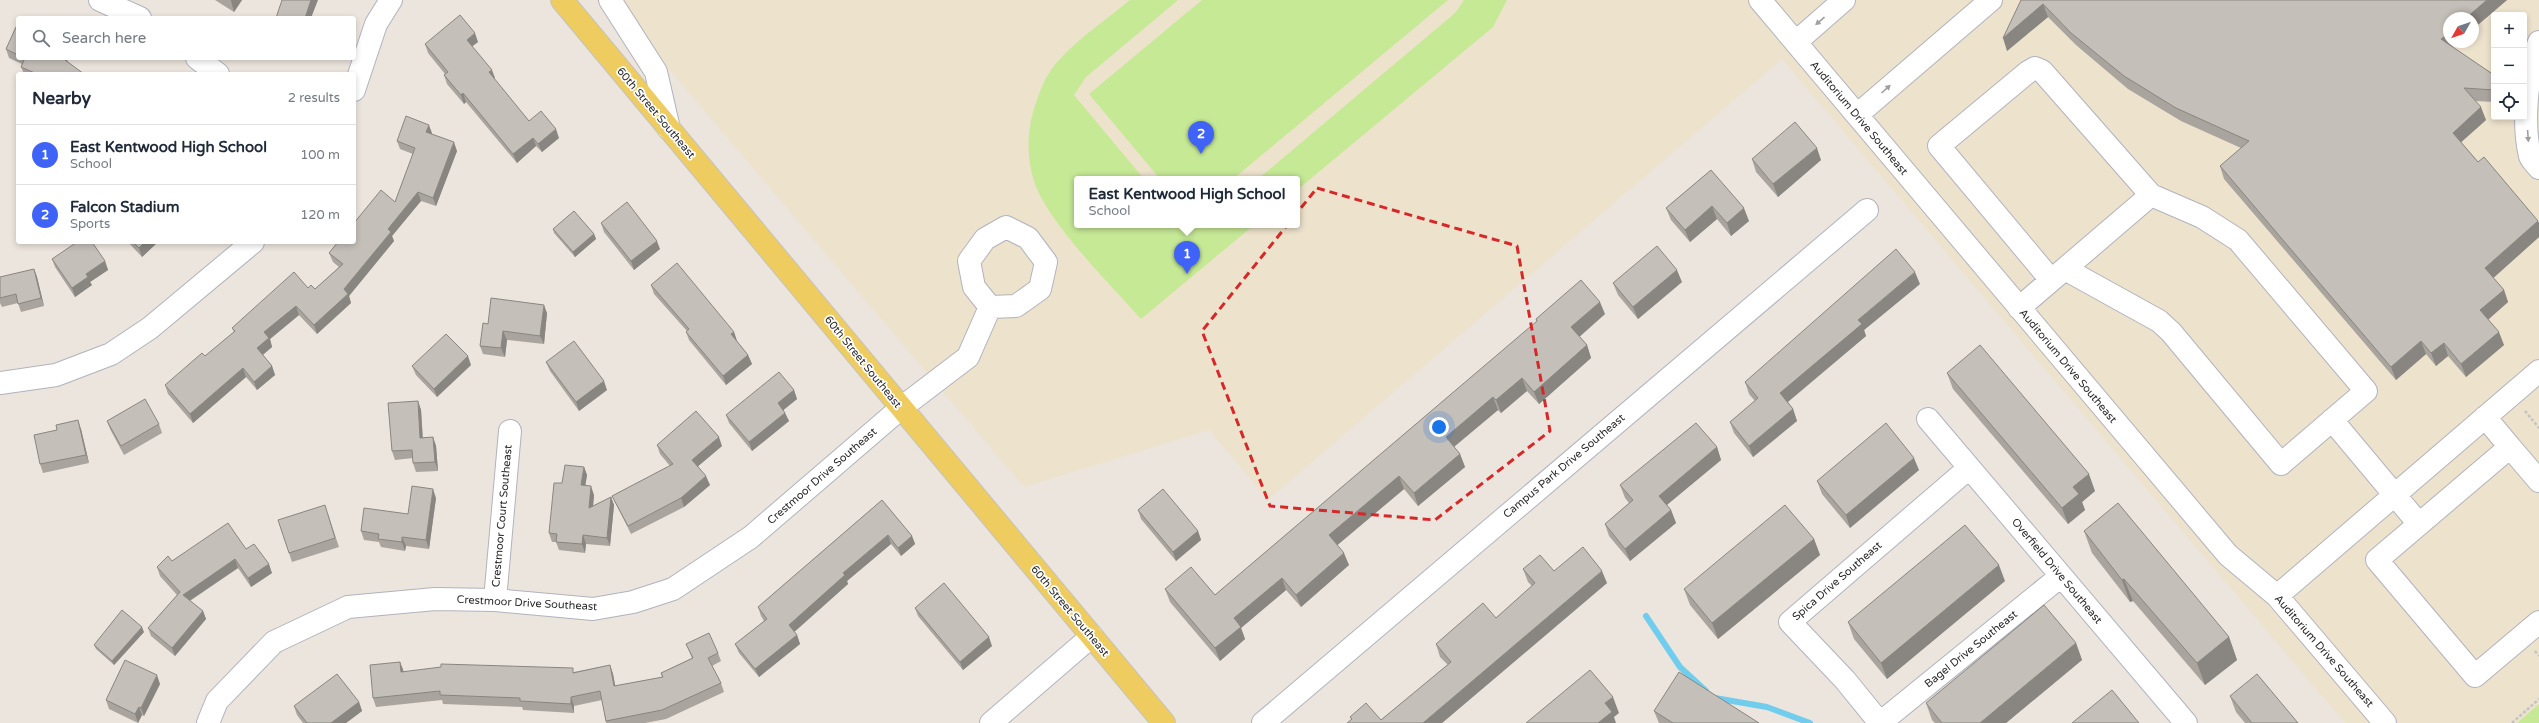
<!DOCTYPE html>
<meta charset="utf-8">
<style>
:root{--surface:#fff;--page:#f2f2f3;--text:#1f2937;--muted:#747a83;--line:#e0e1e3;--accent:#3f63f7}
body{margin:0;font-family:"Varela Round",sans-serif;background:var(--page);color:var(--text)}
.controls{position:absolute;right:12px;top:12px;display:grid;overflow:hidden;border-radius:4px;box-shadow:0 2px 6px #0003}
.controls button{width:36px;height:36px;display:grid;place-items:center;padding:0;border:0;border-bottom:1px solid var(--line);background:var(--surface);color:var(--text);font:20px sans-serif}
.compass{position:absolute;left:2443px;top:12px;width:36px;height:36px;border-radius:50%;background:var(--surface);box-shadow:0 2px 6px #0003;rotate:230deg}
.you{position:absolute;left:1439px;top:427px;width:14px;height:14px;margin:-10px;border:3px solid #fff;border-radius:50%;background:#1a73e8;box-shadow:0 0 0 6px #1a73e833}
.badge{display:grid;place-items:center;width:26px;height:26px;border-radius:50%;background:var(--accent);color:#fff;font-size:13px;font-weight:700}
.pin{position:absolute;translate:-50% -33px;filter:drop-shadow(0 1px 2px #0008)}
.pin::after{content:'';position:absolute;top:21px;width:14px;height:12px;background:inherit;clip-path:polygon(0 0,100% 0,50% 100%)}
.popup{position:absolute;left:1074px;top:176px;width:226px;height:52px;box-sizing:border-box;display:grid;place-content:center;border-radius:4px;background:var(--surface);filter:drop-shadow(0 1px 3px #0005);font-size:13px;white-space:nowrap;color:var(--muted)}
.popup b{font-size:15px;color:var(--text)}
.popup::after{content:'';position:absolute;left:50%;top:100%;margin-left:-8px;border:8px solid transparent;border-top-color:var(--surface)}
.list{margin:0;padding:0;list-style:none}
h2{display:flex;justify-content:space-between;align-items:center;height:52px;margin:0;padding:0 16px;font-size:17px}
h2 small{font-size:13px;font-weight:400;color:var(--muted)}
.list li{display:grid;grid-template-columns:26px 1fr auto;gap:12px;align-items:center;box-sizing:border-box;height:60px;padding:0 16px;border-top:1px solid var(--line)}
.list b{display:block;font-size:15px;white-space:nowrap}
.list p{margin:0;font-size:13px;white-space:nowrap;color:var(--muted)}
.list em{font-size:13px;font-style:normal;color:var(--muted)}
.icon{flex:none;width:22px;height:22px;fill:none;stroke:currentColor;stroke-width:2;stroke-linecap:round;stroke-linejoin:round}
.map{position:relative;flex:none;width:2539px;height:723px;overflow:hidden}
.search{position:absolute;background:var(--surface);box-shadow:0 2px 6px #0003;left:16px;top:16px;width:340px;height:44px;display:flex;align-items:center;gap:10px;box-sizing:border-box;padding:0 14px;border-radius:4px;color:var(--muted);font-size:15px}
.panel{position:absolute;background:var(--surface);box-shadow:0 2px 6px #0003;left:16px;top:72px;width:340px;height:172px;border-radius:4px}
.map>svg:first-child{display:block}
</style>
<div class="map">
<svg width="2539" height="723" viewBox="0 0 2539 723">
<rect width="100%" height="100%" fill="#ece5dd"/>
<path fill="#ede2cc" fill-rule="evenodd" d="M610,0H2539V723H2345L1782,59L1268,500L1209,430L1024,487ZM2494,15H2524V117H2494ZM2449,18H2473V42H2449ZM1077,179H1297V225H1077Z"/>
<path fill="#c6e996" d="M1130,0H1178L1086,77L1074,95L1144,179H1077V225H1183L1187,230L1200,225H1254L1141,319C1111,285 1047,222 1034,181C1026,156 1027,127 1036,103C1041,87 1048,71 1060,59C1080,37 1107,19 1130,0Z
M1202,0H1448L1233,179H1160L1089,94Z
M1464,0H1507L1493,27L1297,190V179H1258L1455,13Z
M2539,704V723H2517Z"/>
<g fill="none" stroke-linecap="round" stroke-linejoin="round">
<path stroke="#71cded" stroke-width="6" d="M1646,616L1680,667L1706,691
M1715,698L1767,707L1810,723"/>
<defs>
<path id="minor" d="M100,0L140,18
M610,0L656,72L669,129
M1760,0L2228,555L2277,596L2385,723
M1796,42L1844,0
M2539,42C2527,74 2522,122 2530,156C2531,160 2536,164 2539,168
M197,58L218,74
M354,90L376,24L391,0
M1857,115L1991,0
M2065,269L2159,321L2171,332L2281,464L2366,391L2238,240L2202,217L2151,195
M2019,308L2151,195L2042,71L2035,68L2028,72L1939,146L2051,280
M0,383L56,375L111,354L150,328L253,242
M2485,417L2510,447
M1928,419L2186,723
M2332,420L2419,524
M2539,481L2510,447L2377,560L2475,676L2539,622
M2277,596L2539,371
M495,600L510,431
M208,723L217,701L274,642L348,607L435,599L495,600L593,609L633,602L673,589L751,537L901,408L968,357L990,307L974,287L969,261L985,239L1006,227L1028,238L1046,262L1040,289L1016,306L990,307
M991,723L1092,636
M1263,723L1867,210
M1880,723L1845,680L1790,622L1969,468
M1880,723L2061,576"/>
<path id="major" d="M562,0L1164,723"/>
</defs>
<use href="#minor" stroke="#b0b3be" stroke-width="24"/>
<use href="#major" stroke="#c3c3c3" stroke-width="24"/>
<path stroke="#c3c3c3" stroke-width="2.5" stroke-dasharray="3 2" stroke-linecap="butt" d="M2525,411L2539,428
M2535,651L2539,656
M2512,723L2539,699"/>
<use href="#minor" stroke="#fff" stroke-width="22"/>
<use href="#major" stroke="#eecc5f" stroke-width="22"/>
</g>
<path fill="#a9a49e" d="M215,0H242L234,12Z
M2021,0H2507L2473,29L2449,42H2458L2452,47L2494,75V102L2475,101L2486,120L2461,142L2478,162L2539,223V237L2493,278L2504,290L2508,302L2488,320L2504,345L2466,377L2448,356L2436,366L2426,354L2396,380L2224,179L2220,166L2241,148L2181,121L2128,89L2076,45L2048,17L2007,51Z
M18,28V58H67L68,62L84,74H24L21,67L22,64L9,58L6,49Z
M478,42L472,46L495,78L494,79L529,121L559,138L542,152L536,146L517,163L466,102L464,104L447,84L444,75L445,74L428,53L425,44Z
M432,133V134L457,151L436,206L421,201L392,236L394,241L349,296L351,303L317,334L299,315L270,339L272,347L263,355L272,366L275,375L257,390L246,377L193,423L168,394L165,385L205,356L234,332L232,328L308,288L315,289L339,267L333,262L329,253L395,202L413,154L400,149L397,141Z
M1752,159L1821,160L1778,197L1756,172Z
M1711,170L1749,221L1731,236L1717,219L1690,242L1671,220L1666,208Z
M601,223L660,249L634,270L604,232Z
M553,229L594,234L596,239L575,257L554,233Z
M128,242H158L142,257Z
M52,259L105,261L108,270L90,282L92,285L75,297L55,267Z
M34,269L37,277L44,306L21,312L18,303L2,307L0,303V277Z
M1682,282L1638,319L1618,295L1613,283Z
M1920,284L1864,330L1866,336L1788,402L1793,409L1797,421L1753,457L1734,433L1730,422L1755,401L1749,394L1745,382Z
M651,285L734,332L737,341L748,355L752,364L726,385L689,340L686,332L687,331L654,294Z
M547,313L544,344L507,340L505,357L483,354L480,346L488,324Z
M1605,314L1579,336L1587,345L1591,358L1539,404L1527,391L1501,413L1498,410L1454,447L1460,454L1465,467L1418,506L1404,489L1337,545L1349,565L1301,607L1286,590L1241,628L1245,639L1220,661L1170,602L1165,589L1215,595L1537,322L1536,319Z
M546,362L607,390L579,411L550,371Z
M471,365L437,397L416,375L412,366Z
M1947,373L2095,491L2082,502L2085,510L2068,524L1953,389Z
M794,390L797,399L783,410L785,413L789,421L752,451L729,423L726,415Z
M418,401L421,410L423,438L433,437L436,446L438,471L416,472L413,463V458L395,460L392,451Z
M107,421L159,424L162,433L124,455L110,429Z
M81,429L89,463L43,473L40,464L57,430Z
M657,445L722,446L698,466L710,485L684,507L631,534L612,496L670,466L660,454Z
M1717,447L1721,460L1667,505L1671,510L1676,523L1630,561L1609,536L1605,524L1629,503L1625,498L1620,485Z
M584,467L587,475L585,486L594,495L593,506L611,497L614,505L610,546L586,544L585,553L559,550L556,542H552L549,533L562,483Z
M1919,470L1850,528L1822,494L1817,481Z
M436,498L429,549L406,546L405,551L381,547L379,542L364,540L361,531L408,514Z
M882,500L912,536L915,544L901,556L891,544L847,581L848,584L794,632L797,635L800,644L759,677L739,653L735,644L764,621L761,616L758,607Z
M1138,510L1198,531L1201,540L1176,561L1141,519Z
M328,514L339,547L292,562L289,553Z
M2084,531L2229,637L2237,660L2205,685L2133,601L2130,602L2092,553Z
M1814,539L1820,555L1718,639L1690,605L1684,589Z
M246,549L272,573L251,587L238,568L190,601L203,611L206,619L175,656L151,636L148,628L177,595L160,576L157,567L172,561Z
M1523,569L1554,571L1607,583L1442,723L1351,719L1350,717L1381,720L1448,665L1440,657L1436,644L1496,618L1532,586L1528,582Z
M2005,581L1887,679L1854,639L1848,622Z
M915,608L992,646L963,670L918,616Z
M144,632L114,665L96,649L94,645Z
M2076,643L2082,660L2006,723H1935L1932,720L1926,703Z
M686,644L718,653L721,661L712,666L721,683L724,692L666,719L645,723H606L602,700L574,706V713L523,710L522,707L443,704L442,700L376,707L373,698L400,662L404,672H574L610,665L613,674L615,686L662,677L661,673L692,658Z
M160,684L144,716L142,715L138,723L109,709L106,700Z
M2230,696L2298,723H2245L2236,712Z
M359,702L362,711L346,723H303L297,715L294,706Z
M1654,711L1759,723H1659Z"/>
<path fill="#898681" d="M231,0H242L234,12L231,1Z
M311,0H318L311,18H305Z
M2487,0H2507L2473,29V18H2466Z
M2043,4L2048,17L2007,51L2003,38Z
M475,33L478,42L470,48L467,40Z
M2449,33V42H2458L2446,52L2441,39Z
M492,70L495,78L492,81L489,72Z
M463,93L466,102L464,104L461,95Z
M2481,107L2486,120L2458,145L2453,133Z
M429,125L432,133L429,140L426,132Z
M556,129L559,138L542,152L538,144Z
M533,138L536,146L517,163L513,154Z
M454,142L457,151L436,206L433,198Z
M1817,148L1821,160L1778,197L1773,184Z
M418,192L421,201L392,236L394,241L349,296L351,303L317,334L314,325L344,289L388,229Z
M1712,206L1717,219L1690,242L1685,230Z
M1744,208L1749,221L1731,236L1727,223Z
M2538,221L2539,223V237L2490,281L2485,268Z
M594,234L596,239L575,257L573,252Z
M657,241L660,249L634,270L631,261Z
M145,242H158L142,257L139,248Z
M105,261L108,270L90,282L92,285L75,297L72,288L86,274Z
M34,269L37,277L44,306L41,298Z
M1677,270L1682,282L1638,319L1633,307Z
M1915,272L1920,284L1864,330L1866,336L1784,405L1780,393L1858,320Z
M2504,290L2508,302L2484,323L2480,310Z
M1600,302L1605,314L1576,340L1571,327Z
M544,305L547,313L544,344L540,336Z
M296,306L299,315L270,339L272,347L260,357L257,348L264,332Z
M503,331L507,340L505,357L501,348Z
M734,332L737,341L734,343L731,334Z
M2499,332L2504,345L2466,377L2461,364Z
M2421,341L2426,354L2396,380L2391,367Z
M2444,343L2448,356L2436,366L2431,353Z
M1587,345L1591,358L1539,404L1534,392Z
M748,355L752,364L726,385L723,376Z
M468,356L471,365L437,397L434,389Z
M272,366L275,375L257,390L254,382Z
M243,368L246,377L193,423L190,414Z
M1522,378L1527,391L1501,413L1496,400Z
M604,381L607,390L579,411L576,402Z
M794,390L797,399L781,412L778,403Z
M1493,397L1498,410L1450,450L1446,437Z
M418,401L421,410L423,447L420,438Z
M1793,409L1797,421L1753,457L1749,446Z
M785,413L789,421L752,451L749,442Z
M78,420L81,429L89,463L86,455Z
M433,437L436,446L438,471L435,462Z
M719,437L722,446L696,468L692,460Z
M1717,447L1721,460L1663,508L1659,496Z
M1460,454L1465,467L1418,506L1414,493Z
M1914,458L1919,470L1850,528L1846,515Z
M584,467L587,475L584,494L581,485Z
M2089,474L2095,491L2082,502L2085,510L2068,524L2062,508L2073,487Z
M706,476L710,485L684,507L681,498Z
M1399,476L1404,489L1334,548L1329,535Z
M591,486L594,495L592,517L589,508Z
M433,489L436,498L429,549L426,540Z
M611,497L614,505L610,546L607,538Z
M1671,510L1676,523L1630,561L1625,549Z
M1198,531L1201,540L1176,561L1173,552Z
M583,535L586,544L585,553L582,544Z
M888,535L891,544L847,581L848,584L792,634L789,625L843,573Z
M912,536L915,544L901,556L898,548Z
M402,537L406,546L405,551L402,542Z
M1814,539L1820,555L1718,639L1712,623Z
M1344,553L1349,565L1301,607L1296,595Z
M235,559L238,568L186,603L183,595Z
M269,564L272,573L251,587L248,578Z
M1999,565L2005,581L1887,679L1881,663Z
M1602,571L1607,583L1442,723H1423Z
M1282,578L1286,590L1241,628L1245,639L1220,661L1215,648L1234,618Z
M2124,579L2133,601L2130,602L2122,580Z
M203,611L206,619L175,656L172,648Z
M142,627L144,632L114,665L112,661Z
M797,635L800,644L759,677L755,669Z
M989,637L992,646L963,670L960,662Z
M2229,637L2237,660L2205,685L2197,663Z
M2076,643L2082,660L2006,723H1980Z
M400,662L403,670L404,681L401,672Z
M610,665L613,674L617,695L614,686Z
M157,675L160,684L144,716L141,708Z
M571,697L574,706V713L571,704Z
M1613,697L1619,713L1614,717L1616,723H1598L1605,703Z
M359,702L362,711L346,723H331Z
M139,707L142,715L138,723L135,714Z"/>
<path fill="#c4bfb8" stroke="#898681" d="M282,0H311L305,18H276Z
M2021,0H2487L2466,18H2449V33L2441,39L2494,75V90L2464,88L2481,107L2453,133L2478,162L2484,157L2538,221L2485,268L2504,290L2480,310L2499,332L2461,364L2444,343L2431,353L2421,341L2391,367L2220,166L2249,141L2176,108L2124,76L2071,33L2043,4L2003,38Z
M460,15L475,33L467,40L492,70L489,72L529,121L541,111L556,129L538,144L533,138L513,154L463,93L461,95L444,75L448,72L425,44Z
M16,27L18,28V55L6,49Z
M24,58H66L65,60L84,74H37L21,67L25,58Z
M406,116L429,125L426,132L454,142L433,198L418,192L388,229L391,232L344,289L348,294L314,325L296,306L264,332L269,338L257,348L272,366L254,382L243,368L190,414L165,385L202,353L205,356L235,331L232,328L294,272L308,288L311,285L315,289L343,264L329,253L338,242H354V223L381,190L395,202L415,148L397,141Z
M1795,122L1817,148L1773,184L1752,159Z
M1711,170L1744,208L1727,223L1712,206L1685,230L1666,208Z
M627,202L657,241L631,261L601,223Z
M574,211L594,234L573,252L553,229Z
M77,242H92L105,261L86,274L88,277L72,288L52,259Z
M133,242H145L139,248Z
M1657,246L1677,270L1633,307L1613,283Z
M1896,249L1915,272L1858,320L1862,324L1780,393L1793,409L1749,446L1730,422L1758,398L1745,382Z
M677,263L734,332L731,334L748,355L723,376L686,332L689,329L651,285Z
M34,269L41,298L18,304L16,294L0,298V277Z
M1581,280L1600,302L1571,327L1587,345L1534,392L1522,378L1496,400L1493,397L1446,437L1460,454L1414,493L1399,476L1329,535L1344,553L1296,595L1282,578L1234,618L1241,627L1215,648L1165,589L1191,567L1215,595L1537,321L1536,319Z
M491,298L544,305L540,336L503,331L501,348L480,346L483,323L488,324Z
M446,334L468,356L434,389L412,366Z
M574,341L604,381L576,402L546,362Z
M1980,345L2089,474L2073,487L2079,494L2062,508L1947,373Z
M779,372L794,390L778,403L785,413L749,442L726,415Z
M145,399L159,424L121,446L107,421Z
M418,401L420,438L433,437L435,462L413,463L412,450L392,451L388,403Z
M696,411L719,437L692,460L706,476L681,498L628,526L612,496L673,464L657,445Z
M78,420L86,455L40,464L34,435L57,430L56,425Z
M1696,423L1717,447L1659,496L1671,510L1625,549L1605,524L1633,500L1620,485Z
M1886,423L1914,458L1846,515L1817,481Z
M565,465L584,467L581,485L591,486L589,508L611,497L607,538L583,535L582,544L556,542L557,534L549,533L554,483H562Z
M412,486L433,489L426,540L402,537V542L378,539L379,534L361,531L364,508L408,514Z
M1163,489L1198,531L1173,552L1138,510Z
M882,500L912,536L898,548L888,535L843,573L845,575L789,625L797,635L755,669L735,644L767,619L758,607Z
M2118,503L2229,637L2197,663L2124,579L2122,580L2084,531Z
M325,505L335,538L289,553L278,520Z
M1785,505L1814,539L1712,623L1684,589Z
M228,523L246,549L254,544L269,564L248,578L235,559L183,595L203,611L172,648L148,628L180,592L157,567L168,556L172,561Z
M1965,525L1999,565L1881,663L1848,622Z
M1583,547L1602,571L1423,723H1347L1352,719L1350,717L1366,703L1381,720L1451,662L1436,644L1483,603L1496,618L1535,583L1523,569L1540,555L1554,571Z
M944,583L989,637L960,662L915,608Z
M2044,605L2076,643L1980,723H1942L1926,703Z
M122,610L142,627L112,661L94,645Z
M709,633L718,653L708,658L721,683L662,710L606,721L600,691L571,697V704L520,701V698L440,695V691L373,698L370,665L400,662L401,672L441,667V664L573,668V673L610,665L614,686L663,677L661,673L693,658L686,644Z
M125,660L157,675L141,708L139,707L135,714L106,700Z
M1590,670L1613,697L1605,703L1612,712L1598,723H1526Z
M1679,672L1759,723H1673L1654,711Z
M337,674L359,702L331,723H307L294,706Z
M2257,674L2298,723H2252L2230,696Z
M2112,690L2139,723H2072Z"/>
<defs><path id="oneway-solid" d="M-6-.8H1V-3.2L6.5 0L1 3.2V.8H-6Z"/></defs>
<g fill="#9f9f9f">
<use href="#oneway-solid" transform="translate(1820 21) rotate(139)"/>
<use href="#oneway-solid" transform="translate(1886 89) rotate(-42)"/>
<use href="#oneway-solid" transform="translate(2528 136) rotate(86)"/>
</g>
<path fill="none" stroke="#d62828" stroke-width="3" stroke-dasharray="8 5" stroke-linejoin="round" d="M1317,188L1517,246L1550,431L1435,520L1270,506L1202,331Z"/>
<g text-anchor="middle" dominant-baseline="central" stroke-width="3.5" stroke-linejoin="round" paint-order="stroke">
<g font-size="11" fill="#2a2a2a" stroke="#fff">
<text transform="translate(656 113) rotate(50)">60th Street Southeast</text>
<text transform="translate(1859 118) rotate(50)">Auditorium Drive Southeast</text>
<text transform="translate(863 362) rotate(51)">60th Street Southeast</text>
<text transform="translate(2068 366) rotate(50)">Auditorium Drive Southeast</text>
<text transform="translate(1564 466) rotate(-40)">Campus Park Drive Southeast</text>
<text transform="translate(822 476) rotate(-41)">Crestmoor Drive Southeast</text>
<text transform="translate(502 516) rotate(-85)">Crestmoor Court Southeast</text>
<text transform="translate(2057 571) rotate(50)">Overfield Drive Southeast</text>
<text transform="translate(1837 581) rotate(-41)">Spica Drive Southeast</text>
<text transform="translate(527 603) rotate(3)">Crestmoor Drive Southeast</text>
<text transform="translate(1070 611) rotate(50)">60th Street Southeast</text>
<text transform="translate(1971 649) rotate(-39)">Bagel Drive Southeast</text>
<text transform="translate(2324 651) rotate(49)">Auditorium Drive Southeast</text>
</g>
</g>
</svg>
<div class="controls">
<button>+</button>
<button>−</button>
<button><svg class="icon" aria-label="locate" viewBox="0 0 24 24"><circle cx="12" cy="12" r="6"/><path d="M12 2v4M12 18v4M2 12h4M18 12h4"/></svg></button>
</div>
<svg class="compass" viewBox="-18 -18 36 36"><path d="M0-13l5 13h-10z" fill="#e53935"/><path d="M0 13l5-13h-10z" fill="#747a83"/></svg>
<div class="you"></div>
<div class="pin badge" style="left:1187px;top:274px">1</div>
<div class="popup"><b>East Kentwood High School</b>School</div>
<div class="pin badge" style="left:1201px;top:154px">2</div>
<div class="search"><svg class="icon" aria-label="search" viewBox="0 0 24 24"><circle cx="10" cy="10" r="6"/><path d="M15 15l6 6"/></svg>Search here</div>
<section class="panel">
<h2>Nearby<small>2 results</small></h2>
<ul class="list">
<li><span class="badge">1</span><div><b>East Kentwood High School</b><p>School</p></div><em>100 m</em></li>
<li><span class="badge">2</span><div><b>Falcon Stadium</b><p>Sports</p></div><em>120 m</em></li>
</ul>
</section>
</div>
